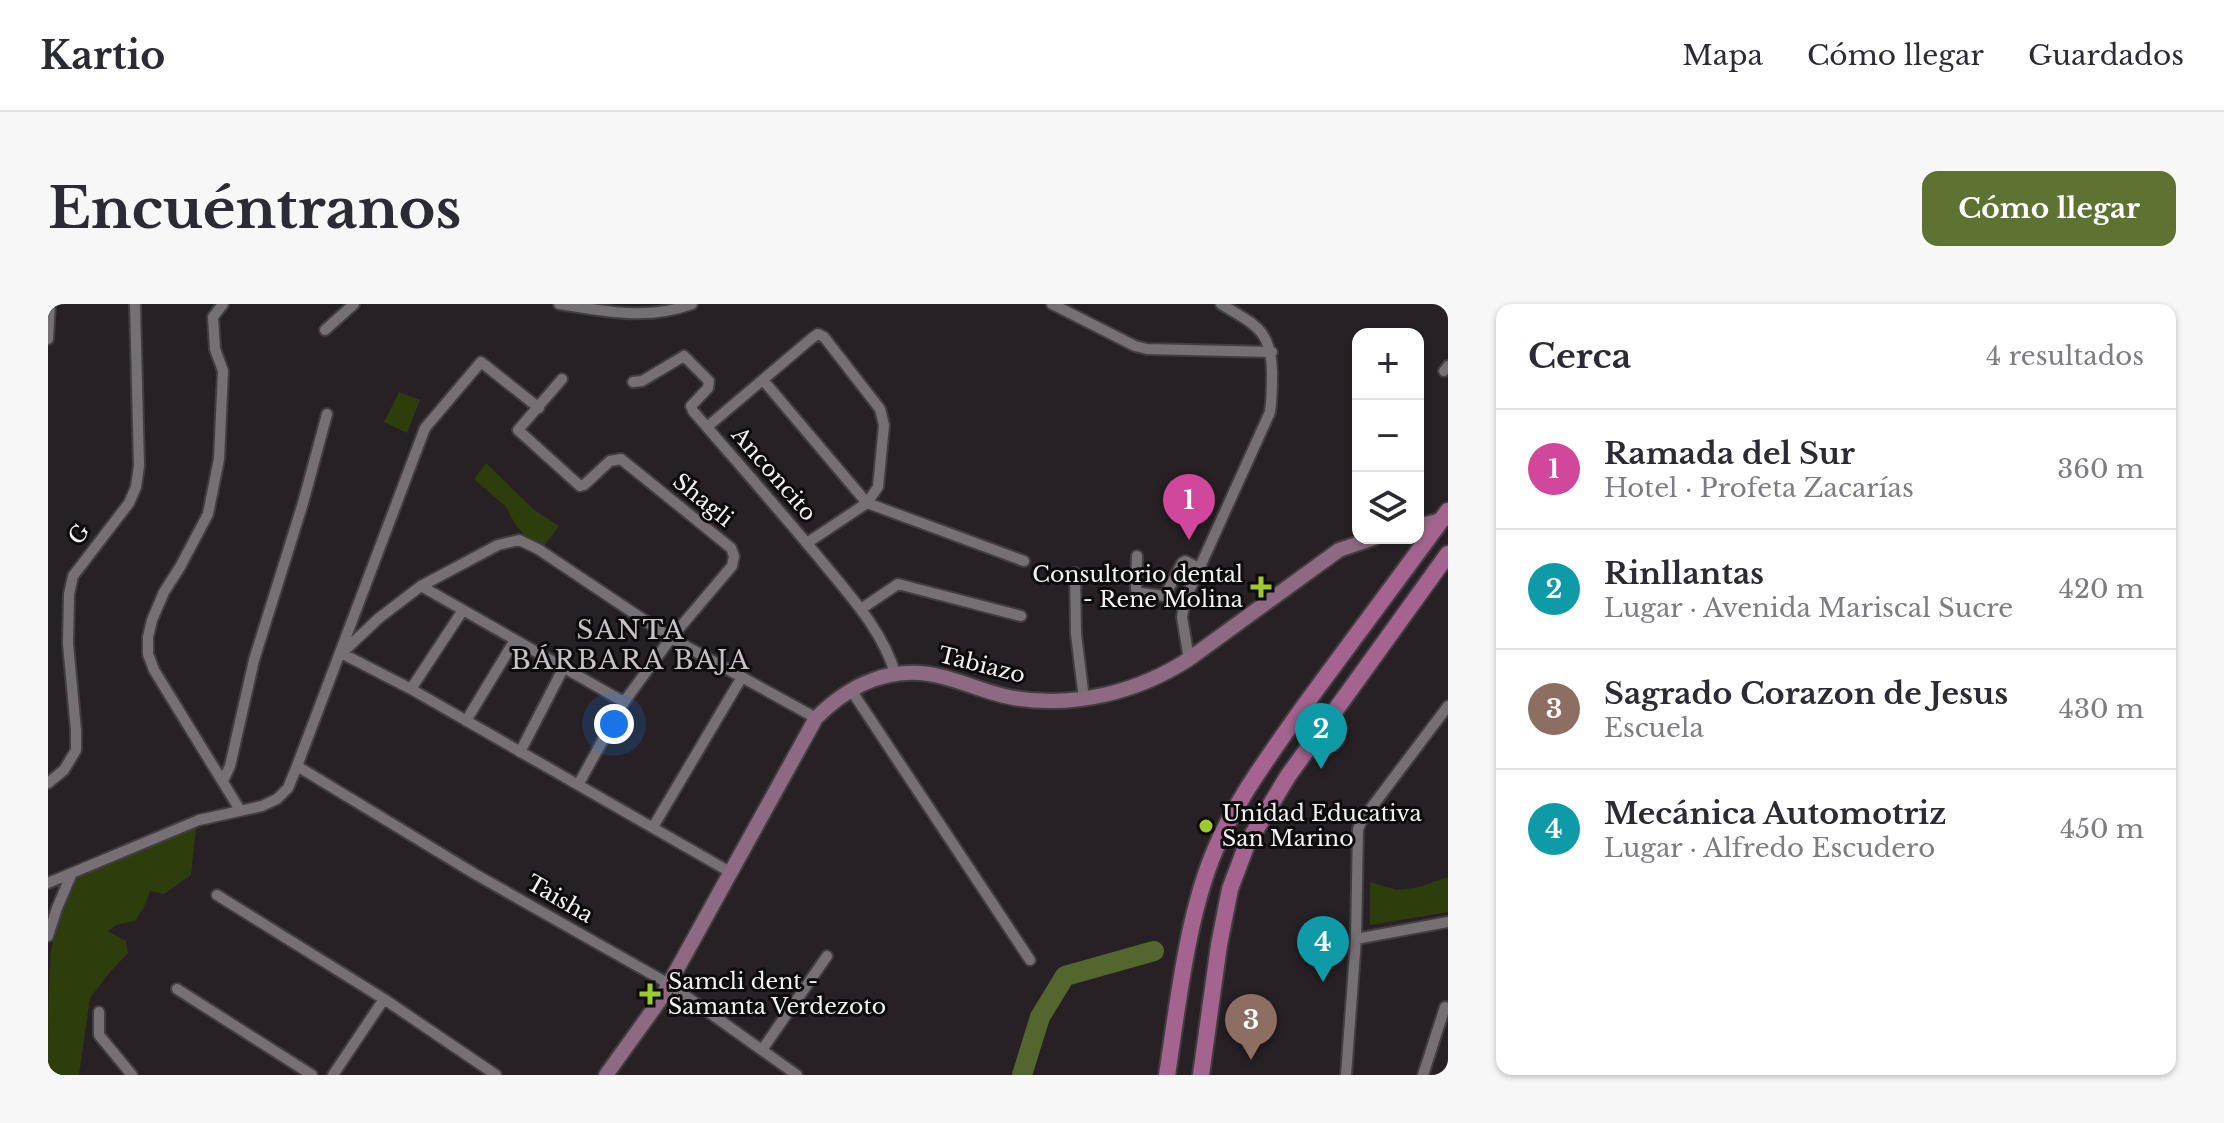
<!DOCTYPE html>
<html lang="es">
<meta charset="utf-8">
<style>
:root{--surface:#fff;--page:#f7f7f7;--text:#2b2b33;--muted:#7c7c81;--line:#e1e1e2;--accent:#5e7332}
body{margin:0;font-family:"Libre Baskerville",serif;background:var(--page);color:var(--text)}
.controls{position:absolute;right:24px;top:24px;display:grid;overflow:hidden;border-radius:16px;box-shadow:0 2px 6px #0004}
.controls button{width:72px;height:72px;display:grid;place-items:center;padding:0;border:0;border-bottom:2px solid var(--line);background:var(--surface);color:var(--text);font:40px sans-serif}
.you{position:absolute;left:566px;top:420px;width:28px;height:28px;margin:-20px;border:6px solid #fff;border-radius:50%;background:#1a73e8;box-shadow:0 0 0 12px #1a73e833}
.badge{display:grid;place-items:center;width:52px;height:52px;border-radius:50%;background:var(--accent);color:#fff;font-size:26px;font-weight:700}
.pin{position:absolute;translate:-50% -66px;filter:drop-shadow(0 2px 4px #0008)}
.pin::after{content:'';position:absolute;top:42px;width:28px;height:24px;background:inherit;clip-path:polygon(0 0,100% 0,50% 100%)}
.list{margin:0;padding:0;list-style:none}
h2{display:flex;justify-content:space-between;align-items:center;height:104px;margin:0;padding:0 32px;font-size:34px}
h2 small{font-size:26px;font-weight:400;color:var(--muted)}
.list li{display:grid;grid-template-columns:52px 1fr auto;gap:24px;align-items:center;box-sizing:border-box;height:120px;padding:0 32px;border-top:2px solid var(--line)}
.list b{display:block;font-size:30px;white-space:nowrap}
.list p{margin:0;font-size:26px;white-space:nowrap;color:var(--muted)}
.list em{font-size:26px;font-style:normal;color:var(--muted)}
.icon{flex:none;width:44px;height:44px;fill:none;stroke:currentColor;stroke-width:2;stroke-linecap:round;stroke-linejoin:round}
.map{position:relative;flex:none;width:1400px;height:771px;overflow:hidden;border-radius:16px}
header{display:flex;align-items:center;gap:48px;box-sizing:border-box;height:112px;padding:0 40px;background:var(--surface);border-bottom:2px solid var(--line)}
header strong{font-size:38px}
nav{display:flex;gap:44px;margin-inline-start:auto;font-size:28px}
.intro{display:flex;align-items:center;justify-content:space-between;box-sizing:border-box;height:192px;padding:0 48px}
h1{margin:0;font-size:56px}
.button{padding:20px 36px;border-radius:16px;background:var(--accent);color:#fff;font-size:28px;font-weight:700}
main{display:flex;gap:48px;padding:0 48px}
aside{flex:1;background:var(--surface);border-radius:16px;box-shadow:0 2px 6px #0004}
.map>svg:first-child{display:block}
</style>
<header>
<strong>Kartio</strong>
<nav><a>Mapa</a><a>Cómo llegar</a><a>Guardados</a></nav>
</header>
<div class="intro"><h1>Encuéntranos</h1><a class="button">Cómo llegar</a></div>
<main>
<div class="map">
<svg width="1400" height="771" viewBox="0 0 1400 771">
<rect width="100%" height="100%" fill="#272125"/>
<path fill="#2e3d0c" d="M351,88L372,96L359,129L336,118Z
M438,159L485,205L511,222L495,243L477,232L467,220L458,203L426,175Z
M148,523L143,571L116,590L102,587L96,603L87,617L68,621L60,627L78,637L80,649L63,667L42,694L31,771H0C0,732 0,684 3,647C8,620 18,596 30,571Z
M1400,573V608L1322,621V578L1349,586L1368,584Z"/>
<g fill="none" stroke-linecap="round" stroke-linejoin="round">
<path stroke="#53662e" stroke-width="20" d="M974,771L992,713L1017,672L1106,647"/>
<defs>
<path id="street" d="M175,0L165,13L167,45L175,67L171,155L160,210L132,263L116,288L104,316L100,333V350L106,366L192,506
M511,0C559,7 597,17 644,0
M1004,0L1087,42L1099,45L1224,48
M277,26L306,0
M0,35L2,0
M1396,67L1400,62
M514,75L470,126L532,182L536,181L562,157L573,155L683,244L686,252L684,262L623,334L576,398L530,481
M715,76L819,199L976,257
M585,78L594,77L636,52L661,77L660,84L643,102L645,107C689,158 734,209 777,261C804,294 835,328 847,369
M659,123L764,34L770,30L776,33L832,105L836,121L830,183L819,199L759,239
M1089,252L1088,285L1092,289L1117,292L1134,259L1137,257L1151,264
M1027,269L1028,330L1036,395
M373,282L576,398
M813,305L850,280L973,312
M295,348L331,314L373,282L450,241L471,236L490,245L623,334L768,414
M293,349L363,385L682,568
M1141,355L1134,313L1137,296L1222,108C1224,95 1224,82 1224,68C1223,25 1207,21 1173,0
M363,385L415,306
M803,386L982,656
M418,417L467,336
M472,448L516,363
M249,462L427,570L621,680L749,771
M175,477L182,462L206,356L255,199L279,110
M0,479L16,466L28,446V426L20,340L21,290L25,272L81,199L88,183L91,162L87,0
M605,523L694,373
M0,579L151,516L214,502L229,495L240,484L249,462L377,124L433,58L491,104
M169,591L336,695L448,771
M0,632L9,604L24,569
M1308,635L1400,618
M129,685L264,771
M51,708V731L84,771
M714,746L779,652
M285,771L336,695
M1298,771L1308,635L1310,525L1314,516L1400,402
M1375,771L1397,703"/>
<path id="secondary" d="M1370,222L1397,215
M558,771L612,696L768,414C803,379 846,360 895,373C919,379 942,390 966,394C1027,404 1090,388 1141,355L1291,246L1326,234"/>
<path id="primary" d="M1119,771C1130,700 1139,612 1167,546C1187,498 1219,455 1249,412C1299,343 1350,276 1400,207
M1153,771L1171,641L1182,585L1199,540L1240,472L1400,250"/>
</defs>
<use href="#street" stroke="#423d40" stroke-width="14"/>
<use href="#secondary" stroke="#423d40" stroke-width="18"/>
<use href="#primary" stroke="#423d40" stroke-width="20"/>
<use href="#street" stroke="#766f73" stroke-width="10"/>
<use href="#secondary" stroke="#8e6a82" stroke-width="14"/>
<use href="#primary" stroke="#a56490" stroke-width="16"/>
</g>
<g fill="#9dca30" stroke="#0e0b0d" stroke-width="3">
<path d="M1209 271h8v8h8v8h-8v8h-8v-8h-8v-8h8z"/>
<circle cx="1158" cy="522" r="8"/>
<path d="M598 678h8v8h8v8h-8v8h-8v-8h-8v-8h8z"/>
</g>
<g text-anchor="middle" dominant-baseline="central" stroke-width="6" stroke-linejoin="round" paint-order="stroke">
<g font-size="22" fill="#f5f1f3" stroke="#0e0b0d">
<text transform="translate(726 170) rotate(49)">Anconcito</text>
<text transform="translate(655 196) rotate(39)">Shagli</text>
<text transform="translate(31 230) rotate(-52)">G</text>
<text transform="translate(934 361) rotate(14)">Tabiazo</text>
<text transform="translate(512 595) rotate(30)">Taisha</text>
</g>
<g font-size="22" fill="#f5f1f3" stroke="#0e0b0d" text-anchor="start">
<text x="1195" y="270" text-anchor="end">Consultorio dental<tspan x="1195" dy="25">- Rene Molina</tspan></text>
<text x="1174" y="509">Unidad Educativa<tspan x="1174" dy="25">San Marino</tspan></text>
<text x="620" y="677">Samcli dent -<tspan x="620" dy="25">Samanta Verdezoto</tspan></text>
</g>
<g font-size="26" letter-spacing="2" fill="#cac1c6" stroke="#0e0b0d">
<text x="583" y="326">SANTA<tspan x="583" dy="30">BÁRBARA BAJA</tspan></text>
</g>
</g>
</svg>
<div class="controls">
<button>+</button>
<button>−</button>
<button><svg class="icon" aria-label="layers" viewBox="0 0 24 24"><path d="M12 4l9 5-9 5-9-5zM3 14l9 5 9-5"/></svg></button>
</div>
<div class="you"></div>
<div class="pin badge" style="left:1141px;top:236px;background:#d1479c">1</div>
<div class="pin badge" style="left:1273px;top:465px;background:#0f9aa8">2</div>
<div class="pin badge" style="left:1203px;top:756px;background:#8d6e63">3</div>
<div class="pin badge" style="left:1275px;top:678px;background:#0f9aa8">4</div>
</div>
<aside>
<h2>Cerca<small>4 resultados</small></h2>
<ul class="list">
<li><span class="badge" style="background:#d1479c">1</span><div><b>Ramada del Sur</b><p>Hotel · Profeta Zacarías</p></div><em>360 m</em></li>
<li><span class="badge" style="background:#0f9aa8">2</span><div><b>Rinllantas</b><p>Lugar · Avenida Mariscal Sucre</p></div><em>420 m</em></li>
<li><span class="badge" style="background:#8d6e63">3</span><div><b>Sagrado Corazon de Jesus</b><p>Escuela</p></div><em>430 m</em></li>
<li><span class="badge" style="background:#0f9aa8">4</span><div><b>Mecánica Automotriz</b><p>Lugar · Alfredo Escudero</p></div><em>450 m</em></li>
</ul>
</aside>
</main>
